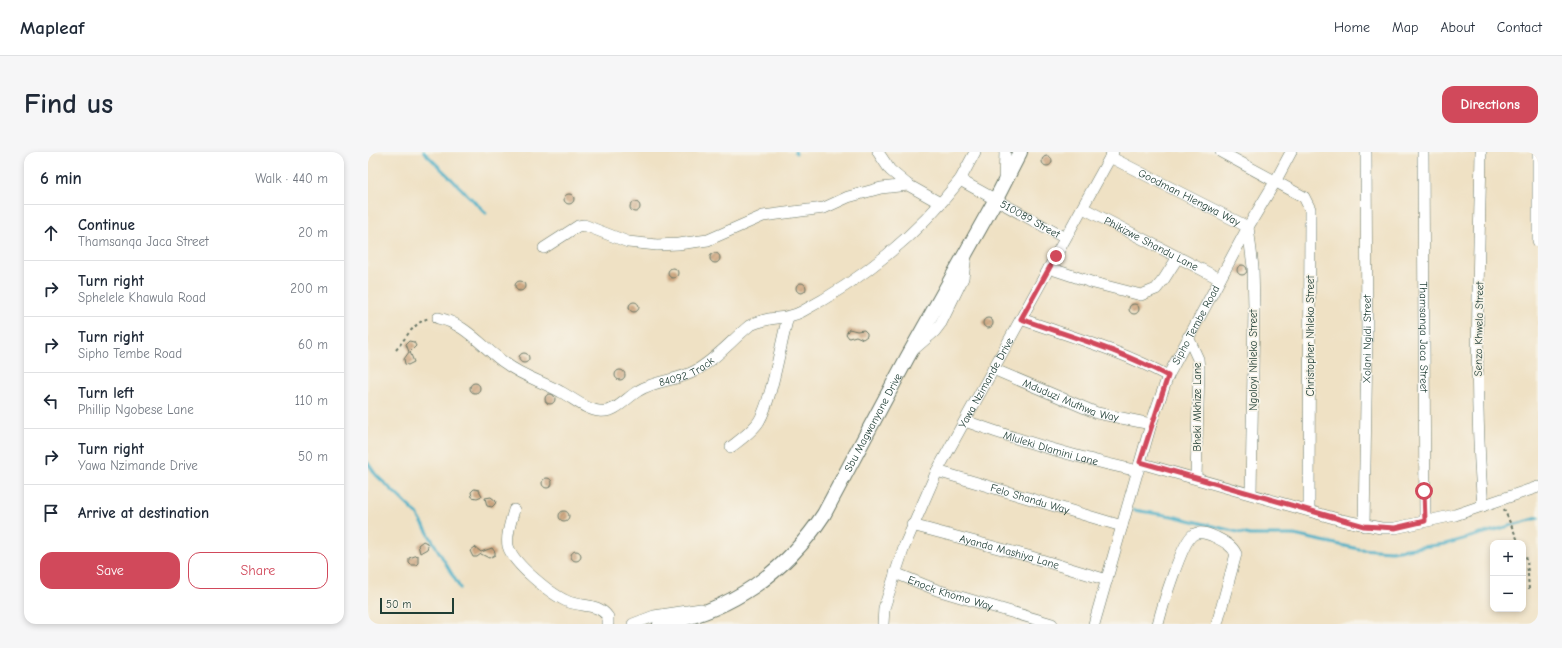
<!DOCTYPE html>
<meta charset="utf-8">
<style>
:root{--surface:#fff;--page:#f6f6f7;--text:#1f2937;--muted:#747a83;--line:#e0e1e3;--accent:#d1495b}
body{margin:0;font-family:"Comic Neue",sans-serif;background:var(--page);color:var(--text)}
.controls{position:absolute;right:12px;bottom:12px;display:grid;overflow:hidden;border-radius:8px;box-shadow:0 2px 6px #0003}
.controls button{width:36px;height:36px;display:grid;place-items:center;padding:0;border:0;border-bottom:1px solid var(--line);background:var(--surface);color:var(--text);font:20px sans-serif}
.scale{position:absolute;left:12px;bottom:10px;width:74px;box-sizing:border-box;padding-left:4px;border:2px solid #1f3d34;border-top:0;font-size:11px;line-height:14px;white-space:nowrap;color:#1f3d34;-webkit-text-stroke:3px #f7f3e8;paint-order:stroke}
.stop{position:absolute;width:12px;height:12px;margin:-9px;border:3px solid #d1495b;border-radius:50%;background:#fff}
.stop.end{background:#d1495b;border-color:#fff;box-shadow:0 1px 4px #0008}
.list{margin:0;padding:0;list-style:none}
h2{display:flex;justify-content:space-between;align-items:center;height:52px;margin:0;padding:0 16px;font-size:17px}
h2 small{font-size:13px;font-weight:400;color:var(--muted)}
.list li{display:grid;grid-template-columns:26px 1fr auto;gap:12px;align-items:center;box-sizing:border-box;height:56px;padding:0 16px;border-top:1px solid var(--line)}
.list b{display:block;font-size:15px;white-space:nowrap}
.list p{margin:0;font-size:13px;white-space:nowrap;color:var(--muted)}
.list em{font-size:13px;font-style:normal;color:var(--muted)}
.actions{display:flex;gap:8px;padding:12px 16px}
.actions a{flex:1;padding:9px 0;border:1px solid var(--accent);border-radius:12px;text-align:center;font-size:14px;color:var(--accent)}
.actions .main{background:var(--accent);color:#fff}
.icon{flex:none;width:22px;height:22px;fill:none;stroke:currentColor;stroke-width:2;stroke-linecap:round;stroke-linejoin:round}
.map{position:relative;flex:none;width:1170px;height:472px;overflow:hidden;border-radius:12px}
header{display:flex;align-items:center;gap:24px;box-sizing:border-box;height:56px;padding:0 20px;background:var(--surface);border-bottom:1px solid var(--line)}
header strong{font-size:19px}
nav{display:flex;gap:22px;margin-inline-start:auto;font-size:14px}
.intro{display:flex;align-items:center;justify-content:space-between;box-sizing:border-box;height:96px;padding:0 24px}
h1{margin:0;font-size:28px}
.button{padding:10px 18px;border-radius:12px;background:var(--accent);color:#fff;font-size:14px;font-weight:700}
main{display:flex;gap:24px;padding:0 24px}
aside{flex:1;background:var(--surface);border-radius:12px;box-shadow:0 2px 6px #0003}
.map>svg:first-child{display:block}
</style>
<header>
<strong>Mapleaf</strong>
<nav><a>Home</a><a>Map</a><a>About</a><a>Contact</a></nav>
</header>
<div class="intro"><h1>Find us</h1><a class="button">Directions</a></div>
<main>
<aside>
<h2>6 min<small>Walk · 440 m</small></h2>
<ul class="list">
<li><svg class="icon" aria-label="ahead" viewBox="0 0 24 24"><path d="M12 20V5M6 11l6-6 6 6"/></svg><div><b>Continue</b><p>Thamsanqa Jaca Street</p></div><em>20 m</em></li>
<li><svg class="icon" aria-label="right" viewBox="0 0 24 24"><path d="M7 20v-9h11M14 6l5 5-5 5"/></svg><div><b>Turn right</b><p>Sphelele Khawula Road</p></div><em>200 m</em></li>
<li><svg class="icon" aria-label="right" viewBox="0 0 24 24"><path d="M7 20v-9h11M14 6l5 5-5 5"/></svg><div><b>Turn right</b><p>Sipho Tembe Road</p></div><em>60 m</em></li>
<li><svg class="icon" aria-label="left" viewBox="0 0 24 24"><path d="M17 20v-9H6M10 6l-5 5 5 5"/></svg><div><b>Turn left</b><p>Phillip Ngobese Lane</p></div><em>110 m</em></li>
<li><svg class="icon" aria-label="right" viewBox="0 0 24 24"><path d="M7 20v-9h11M14 6l5 5-5 5"/></svg><div><b>Turn right</b><p>Yawa Nzimande Drive</p></div><em>50 m</em></li>
<li><svg class="icon" aria-label="arrive" viewBox="0 0 24 24"><path d="M6 21V4h12l-3 4 3 4H6"/></svg><div><b>Arrive at destination</b></div></li>
</ul>
<div class="actions"><a class="main">Save</a><a>Share</a></div>
</aside>
<div class="map">
<svg width="1170" height="472" viewBox="0 0 1170 472">
<defs>
<pattern id="building-hatch" width="6" height="6" patternUnits="userSpaceOnUse"><rect width="6" height="6" fill="#d1aa84"/><path d="M-1 1l2-2M0 6l6-6M5 7l2-2" fill="none" stroke="#a98c6d"/></pattern>
</defs>
<rect width="100%" height="100%" fill="#f7f3e8"/>
<filter id="ink" filterUnits="userSpaceOnUse"><feTurbulence type="fractalNoise" baseFrequency=".025" numOctaves="2"/><feDisplacementMap in="SourceGraphic" scale="8" xChannelSelector="R" yChannelSelector="G"/><feConvolveMatrix kernelMatrix="1 2 1 2 8 2 1 2 1" color-interpolation-filters="sRGB"/></filter>
<filter id="wash" filterUnits="userSpaceOnUse"><feTurbulence type="fractalNoise" baseFrequency=".012" numOctaves="4" result="noise"/><feDisplacementMap in="SourceGraphic" scale="16" xChannelSelector="R" yChannelSelector="G"/><feGaussianBlur stdDeviation="0.9" result="paint"/><feColorMatrix in="noise" values="0 0 0 0 0 0 0 0 0 0 0 0 0 0 0 0 0 1.4 0 .05"/><feComposite in="paint" operator="in"/></filter>
<g filter="url(#wash)">
<rect width="100%" height="100%" fill="#efe1c4"/>
<g fill="none" stroke-linecap="round" stroke-linejoin="round">
<path stroke="#46aec6" stroke-width="3" d="M56,0L118,61
M427,0L428,1
M0,311L8,323L49,362L92,436
M766,358L804,364L882,383H926L991,397L1023,399L1077,392L1170,366"/>
</g>
<g id="blocks">
<path fill="url(#building-hatch)" d="M674 9a5 5 0 1 1 10 0a5 5 0 1 1-10 0Z
M196 47a5 5 0 1 1 10 0a5 5 0 1 1-10 0Z
M262 55a5 5 0 1 1 10 0a5 5 0 1 1-10 0Z
M342 106a5 5 0 1 1 10 0a5 5 0 1 1-10 0Z
M869 118a5 5 0 1 1 10 0a5 5 0 1 1-10 0Z
M300 121a5 5 0 1 1 10 0a5 5 0 1 1-10 0Z
M147 134a5 5 0 1 1 10 0a5 5 0 1 1-10 0Z
M428 136a5 5 0 1 1 10 0a5 5 0 1 1-10 0Z
M261 155a5 5 0 1 1 10 0a5 5 0 1 1-10 0Z
M761 157a5 5 0 1 1 10 0a5 5 0 1 1-10 0Z
M615 171a5 5 0 1 1 10 0a5 5 0 1 1-10 0Z
M481,177L489,179L496,178L499,181V184L495,187L488,184L481,186L478,182Z
M41,189L46,190L48,194L42,200L46,210L40,213L37,212L36,207L41,200L38,192Z
M151 206a5 5 0 1 1 10 0a5 5 0 1 1-10 0Z
M247 223a5 5 0 1 1 10 0a5 5 0 1 1-10 0Z
M102 236a5 5 0 1 1 10 0a5 5 0 1 1-10 0Z
M177 247a5 5 0 1 1 10 0a5 5 0 1 1-10 0Z
M174 331a5 5 0 1 1 10 0a5 5 0 1 1-10 0Z
M106,337L111,338L114,344L109,346L104,345L103,340Z
M123,345L128,349L127,352L124,355L119,354L117,346Z
M191 364a5 5 0 1 1 10 0a5 5 0 1 1-10 0Z
M55,389L59,391L60,394L59,397L52,401L50,393Z
M107,395L113,400L124,396L127,400V403L121,406L113,402L109,405H105L102,399Z
M203 404a5 5 0 1 1 10 0a5 5 0 1 1-10 0Z
M50,403V411L48,413H43L41,411V406Z"/>
</g>
</g>
<g filter="url(#ink)">
<use href="#blocks" fill-opacity="0" stroke="#687666" stroke-width="1"/>
<g fill="none" stroke-linecap="round" stroke-linejoin="round">
<defs>
<g id="minor">
<path d="M510,0L522,18L540,33"/>
<path id="s1" d="M607,0L592,28L697,86"/>
<path d="M853,0L936,45L942,57L941,358"/>
<path id="s2" d="M1055,0L1057,369"/>
<path d="M1113,0C1111,118 1105,237 1115,354"/>
<path d="M1170,0V89"/>
<path id="s3" d="M742,5L880,75L885,115L886,156L883,342"/>
<path d="M636,31L637,0"/>
<path id="s4" d="M715,56L852,127"/>
<path d="M176,96L210,74L216,73L260,90L289,93L310,92L340,88L395,64L456,56L480,45L513,36L540,33L572,51"/>
<path d="M681,116L726,131L773,143L788,137L796,127L810,105"/>
<path id="s5" d="M70,166C97,171 115,196 137,211C154,224 175,230 193,240C205,246 218,258 231,259C248,261 257,247 270,239C287,228 309,229 327,219C347,208 363,189 381,174C400,163 416,169 433,160C494,128 550,82 592,28"/>
<path d="M653,167C704,185 752,198 800,224"/>
<path d="M820,185L830,207L831,217L828,326"/>
<path d="M545,198L567,179L573,171L595,126L598,103"/>
<path id="s6" d="M625,217L729,261L783,272"/>
<path id="s7" d="M597,269C653,289 711,306 770,319"/>
<path d="M363,295C372,288 382,281 389,272C403,254 413,189 420,165"/>
<path d="M772,311L973,368L1013,376H1027L1087,363L1170,335"/>
<path id="s8" d="M569,319L754,374"/>
<path d="M146,358C143,369 138,383 140,394C145,412 185,444 201,450C215,455 230,451 240,465V472"/>
<path id="s9" d="M544,373L660,404L739,428"/>
<path id="s10" d="M996,374L999,188L998,0"/>
<path id="s11" d="M527,421L569,438L684,472"/>
<path d="M265,472L286,464L333,457"/>
<path id="s12" d="M515,472L516,456L536,395L569,319L745,0"/>
<path id="s13" d="M726,472L783,272L800,224L880,75L907,30L923,0"/>
<path d="M790,472C794,456 814,388 826,382C833,379 841,382 847,385C855,389 864,393 868,402L849,472"/>
</g>
<g id="major">
<path id="s14" d="M292,472C362,460 418,420 456,362L539,206L628,47L652,0"/>
</g>
</defs>
<use href="#minor" stroke="#687666" stroke-width="12"/>
<use href="#major" stroke="#687666" stroke-width="16"/>
<path stroke="#687666" stroke-width="2" stroke-dasharray="3 3" stroke-linecap="butt" d="M28,198C38,186 45,171 61,166
M1136,357L1151,391
M1155,399L1159,407L1161,438"/>
<use href="#minor" stroke="#fff" stroke-width="11"/>
<use href="#major" stroke="#fff" stroke-width="14"/>
</g>
</g>
<g fill="none" stroke-linecap="round" stroke-linejoin="round" filter="url(#ink)">
<path stroke="#d1495b" stroke-width="5" d="M688,104L653,167C704,185 752,198 800,224L772,310L996,374L1027,376L1057,369L1056,339"/>
</g>
<g text-anchor="middle" dominant-baseline="central" stroke-width="3.5" stroke-linejoin="round" paint-order="stroke">
<g font-size="11" fill="#1f3d34" stroke="#f7f3e8">
<text stroke="none"><textPath href="#s3" startOffset="89">Goodman Hlengwa Way</textPath></text>
<text stroke="none"><textPath href="#s1" startOffset="112">510089 Street</textPath></text>
<text stroke="none"><textPath href="#s4" startOffset="77">Phikizwe Shandu Lane</textPath></text>
<text stroke="none"><textPath href="#s13" startOffset="317">Sipho Tembe Road</textPath></text>
<text transform="translate(1111 177) rotate(-89)">Senzo Khwela Street</text>
<text transform="translate(942 184) rotate(-90)">Christopher Nhleko Street</text>
<text stroke="none"><textPath href="#s2" startOffset="185">Thamsanqa Jaca Street</textPath></text>
<text stroke="none"><textPath href="#s10" startOffset="187">Xolani Ngidi Street</textPath></text>
<text transform="translate(885 208) rotate(-90)">Ngoloyi Nhleko Street</text>
<text stroke="none"><textPath href="#s5" startOffset="285">84092 Track</textPath></text>
<text stroke="none"><textPath href="#s12" startOffset="264">Yawa Nzimande Drive</textPath></text>
<text stroke="none"><textPath href="#s6" startOffset="84">Mduduzi Muthwa Way</textPath></text>
<text transform="translate(829 255) rotate(-90)">Bheki Mkhize Lane</text>
<text stroke="none"><textPath href="#s14" startOffset="307">Sbu Magwanyane Drive</textPath></text>
<text stroke="none"><textPath href="#s7" startOffset="90">Mluleki Dlamini Lane</textPath></text>
<text stroke="none"><textPath href="#s8" startOffset="97">Felo Shandu Way</textPath></text>
<text stroke="none"><textPath href="#s9" startOffset="101">Ayanda Mashiya Lane</textPath></text>
<text stroke="none"><textPath href="#s11" startOffset="59">Enock Khomo Way</textPath></text>
</g>
</g>
</svg>
<div class="controls">
<button>+</button>
<button>−</button>
</div>
<div class="scale">50 m</div>
<div class="stop" style="left:1056px;top:339px"></div>
<div class="stop end" style="left:688px;top:104px"></div>
</div>
</main>
